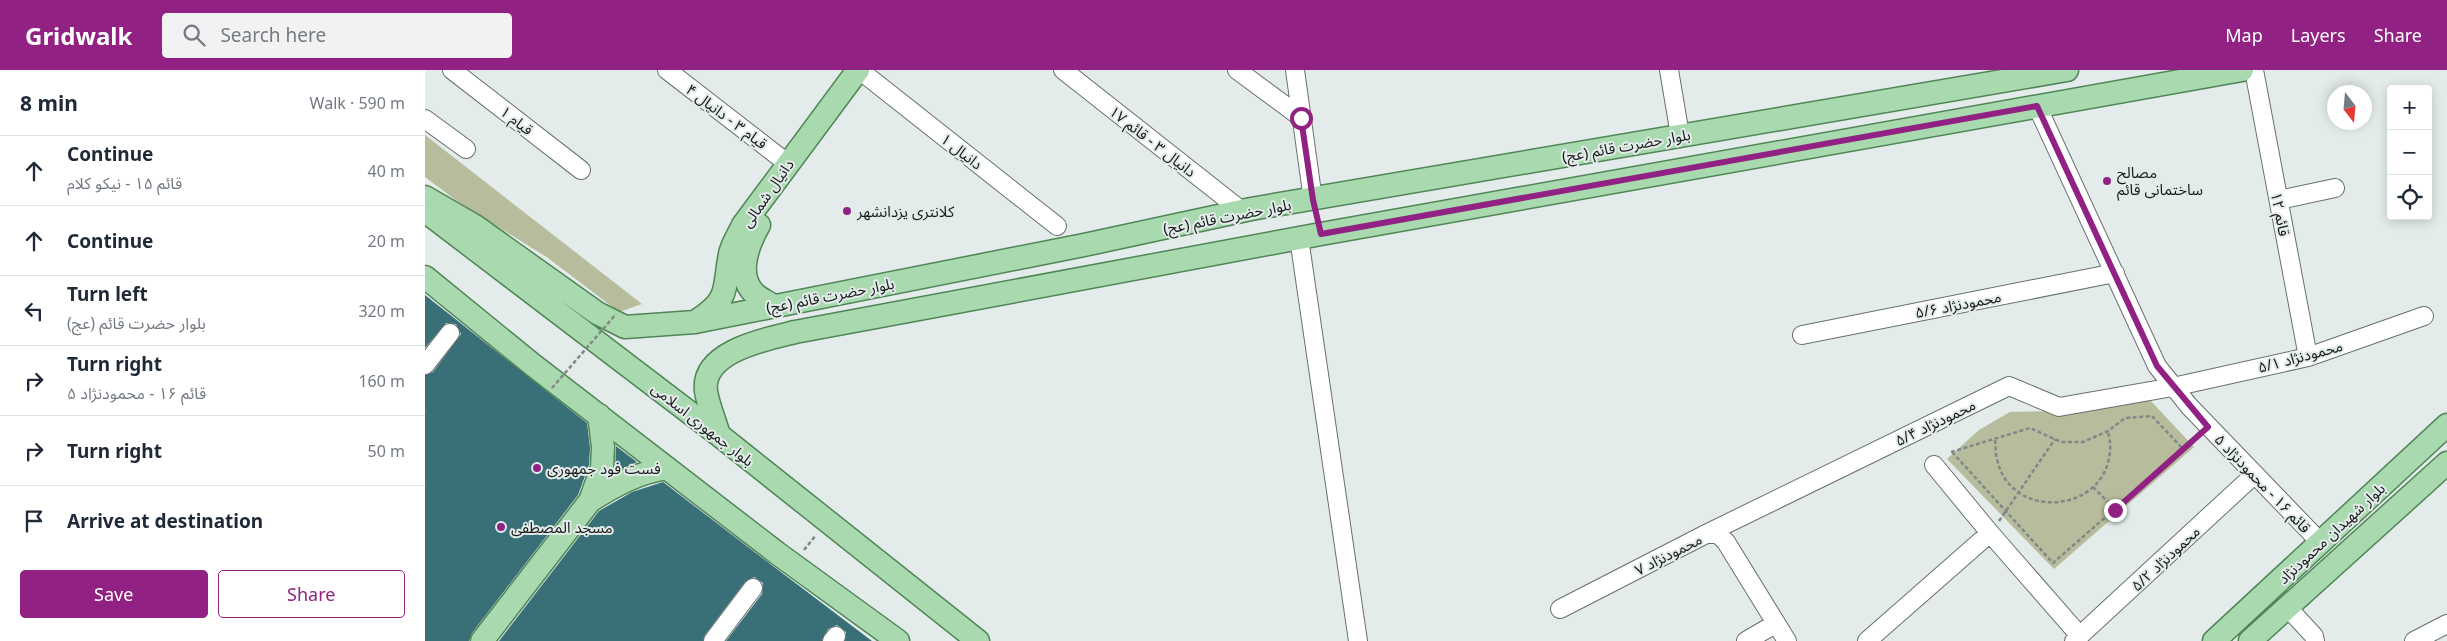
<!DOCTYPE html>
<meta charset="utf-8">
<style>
:root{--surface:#fff;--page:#f2f2f3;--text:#1f2937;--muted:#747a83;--line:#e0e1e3;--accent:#912182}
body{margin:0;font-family:"Noto Sans","Noto Sans Arabic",sans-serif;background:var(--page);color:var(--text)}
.controls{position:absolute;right:15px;top:15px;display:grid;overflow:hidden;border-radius:5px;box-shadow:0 2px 12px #0003}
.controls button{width:45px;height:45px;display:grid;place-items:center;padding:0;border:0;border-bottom:1px solid var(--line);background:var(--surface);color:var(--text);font:25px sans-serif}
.compass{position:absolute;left:1902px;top:15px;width:45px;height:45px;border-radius:50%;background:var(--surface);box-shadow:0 2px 12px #0003;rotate:164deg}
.stop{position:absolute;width:15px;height:15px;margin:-11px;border:4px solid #912182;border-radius:50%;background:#fff}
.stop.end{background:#912182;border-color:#fff;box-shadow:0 1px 5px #0008}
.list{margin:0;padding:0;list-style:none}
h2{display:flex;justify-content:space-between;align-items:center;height:65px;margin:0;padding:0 20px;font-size:21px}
h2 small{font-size:16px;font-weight:400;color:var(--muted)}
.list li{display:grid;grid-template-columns:32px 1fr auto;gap:15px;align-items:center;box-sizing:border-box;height:70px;padding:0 20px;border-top:1px solid var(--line)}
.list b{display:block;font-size:19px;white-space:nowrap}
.list p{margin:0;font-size:16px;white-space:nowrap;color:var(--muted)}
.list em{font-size:16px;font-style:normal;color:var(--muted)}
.actions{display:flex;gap:10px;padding:15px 20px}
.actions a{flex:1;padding:11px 0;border:1px solid var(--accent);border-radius:5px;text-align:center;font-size:18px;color:var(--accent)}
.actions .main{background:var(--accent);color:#fff}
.icon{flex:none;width:28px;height:28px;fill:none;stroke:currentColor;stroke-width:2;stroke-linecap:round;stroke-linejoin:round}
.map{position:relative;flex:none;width:2022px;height:571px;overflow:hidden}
header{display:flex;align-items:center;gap:30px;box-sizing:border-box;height:70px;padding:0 25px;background:var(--accent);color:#fff}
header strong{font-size:24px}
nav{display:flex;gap:28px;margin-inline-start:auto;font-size:18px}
.search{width:350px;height:45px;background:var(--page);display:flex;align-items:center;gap:12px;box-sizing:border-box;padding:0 18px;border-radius:5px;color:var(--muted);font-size:19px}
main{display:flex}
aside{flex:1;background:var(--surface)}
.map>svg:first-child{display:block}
</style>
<header>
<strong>Gridwalk</strong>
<div class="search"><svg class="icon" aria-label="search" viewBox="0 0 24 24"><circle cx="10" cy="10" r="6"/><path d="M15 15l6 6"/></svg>Search here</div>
<nav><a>Map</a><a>Layers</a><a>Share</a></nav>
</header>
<main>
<aside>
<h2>8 min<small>Walk · 590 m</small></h2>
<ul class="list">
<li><svg class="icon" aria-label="ahead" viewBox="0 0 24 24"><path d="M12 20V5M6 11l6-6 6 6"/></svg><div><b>Continue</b><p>قائم ۱۵ - نیکو کلام</p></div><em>40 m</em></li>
<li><svg class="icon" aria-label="ahead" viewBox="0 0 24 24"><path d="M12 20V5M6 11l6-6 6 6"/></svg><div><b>Continue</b></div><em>20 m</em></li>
<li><svg class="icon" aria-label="left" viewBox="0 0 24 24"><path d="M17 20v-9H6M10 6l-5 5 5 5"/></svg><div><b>Turn left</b><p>بلوار حضرت قائم (عج)</p></div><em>320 m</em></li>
<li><svg class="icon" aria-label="right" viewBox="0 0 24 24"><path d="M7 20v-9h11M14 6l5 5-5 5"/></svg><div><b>Turn right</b><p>قائم ۱۶ - محمودنژاد ۵</p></div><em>160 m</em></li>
<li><svg class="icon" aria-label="right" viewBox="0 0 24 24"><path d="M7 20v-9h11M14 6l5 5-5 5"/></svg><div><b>Turn right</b></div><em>50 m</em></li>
<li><svg class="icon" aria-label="arrive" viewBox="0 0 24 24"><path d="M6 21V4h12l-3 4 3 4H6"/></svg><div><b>Arrive at destination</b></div></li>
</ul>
<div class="actions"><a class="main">Save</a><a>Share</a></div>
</aside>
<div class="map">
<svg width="2022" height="571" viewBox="0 0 2022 571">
<rect width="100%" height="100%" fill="#e3ecea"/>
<path fill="#b7bd9c" d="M0,65L217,234L194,242L123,188L32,131L0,107Z
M1724,329L1769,377L1629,499L1522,389L1554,360L1585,342L1671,340Z"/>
<path fill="#396f77" d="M0,225L162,353L165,378L164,395L153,425L47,563L44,571H0V305L8,302L36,264L31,254L21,253L0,278Z
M191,376L212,392L190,402Z
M238,412L344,493L447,571H420L421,562L412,555L403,559L397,571H301L337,524L338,513L329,507L320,512L280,565L278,571H74L174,441L207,422Z"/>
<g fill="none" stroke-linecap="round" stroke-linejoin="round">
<defs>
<path id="minor" d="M27,0L156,100
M242,0L362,93
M638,0L817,141
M812,0L877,48
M870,0L888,130
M1244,0L1255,65
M1829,0L1883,287
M442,6L632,156
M1612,36L1732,296L1764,336L1896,473
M0,49L41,79
M1854,130L1910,118
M874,168L933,571
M1377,265L1690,203
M0,295L25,263
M1509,395L1565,463L1655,566
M1283,463L1584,316L1634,337L1748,317L1883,287L1999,246
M1863,538L1889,566L1890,571
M1135,539L1283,463L1294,465L1301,472L1362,571
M288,571L328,518
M407,571L411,566
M1321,571L1350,554
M1442,571L1565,463
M1649,571L1830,404
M1989,571L2022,554"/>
<path id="major" d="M0,127L50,156L172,243L200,257L270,252L659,175L826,139L1642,0
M0,141L294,365L553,571
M334,155C323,174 310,207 331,225C336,229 343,232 348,236
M0,207L108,295L352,483L473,571
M273,250C306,228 298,219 305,184C307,174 314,164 318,155L433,0
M294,365C290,351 283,335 281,321C276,281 342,269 370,262L896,164L1817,0
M165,431C190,415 212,403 242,398
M57,571L165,431L177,398L178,377L174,345
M1789,571L2022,355
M1825,571L2022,393"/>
</defs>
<use href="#minor" stroke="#68706e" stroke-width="20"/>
<use href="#major" stroke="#508557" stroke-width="25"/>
<path stroke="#828887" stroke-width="2.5" stroke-dasharray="4 2.5" stroke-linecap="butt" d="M1570,370C1571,376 1570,383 1572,389C1585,452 1682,444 1685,380C1686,374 1684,367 1683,361
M1526,382L1605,358L1636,372H1658L1683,361L1700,348L1727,346L1758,379
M1527,382L1628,493L1771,368
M1668,417L1690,439
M1574,451L1630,369
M379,480L391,465"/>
<use href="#minor" stroke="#fff" stroke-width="18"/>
<use href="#major" stroke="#a9d9af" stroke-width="22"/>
<path stroke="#828887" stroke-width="2.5" stroke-dasharray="4 2.5" stroke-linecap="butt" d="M127,318L191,244"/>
</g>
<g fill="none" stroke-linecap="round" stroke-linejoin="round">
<path stroke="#912182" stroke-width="6" d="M876,48L888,130L896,164L1612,36L1732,296L1783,357L1690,440"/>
</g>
<g fill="#912182" stroke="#e3ecea" stroke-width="2">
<circle cx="1682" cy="111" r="5"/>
<circle cx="422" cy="141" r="5"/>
<circle cx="112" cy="398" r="5"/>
<circle cx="76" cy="457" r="5"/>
</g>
<g text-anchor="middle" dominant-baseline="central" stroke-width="4" stroke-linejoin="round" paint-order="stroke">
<g font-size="15" fill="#161918" stroke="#e3ecea">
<text transform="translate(302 46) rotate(37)">قیام ۳ - دانیال ۴</text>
<text transform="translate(92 50) rotate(38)">قیام ۱</text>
<text transform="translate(728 71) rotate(38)">دانیال ۳ - قائم ۱۷</text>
<text transform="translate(1201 75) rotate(-10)">بلوار حضرت قائم (عج)</text>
<text transform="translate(537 81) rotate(38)">دانیال ۱</text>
<text transform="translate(342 123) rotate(-55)">دانیال شمالی</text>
<text transform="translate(1856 144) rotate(79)">قائم ۱۲</text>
<text transform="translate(802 146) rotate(-11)">بلوار حضرت قائم (عج)</text>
<text transform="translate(405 225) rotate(-11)">بلوار حضرت قائم (عج)</text>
<text transform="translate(1533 234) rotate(-11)">محمودنژاد ۵/۶</text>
<text transform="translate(1875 286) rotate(-15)">محمودنژاد ۵/۱</text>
<text transform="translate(1510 352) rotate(-26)">محمودنژاد ۵/۴</text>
<text transform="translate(278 354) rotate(38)">بلوار جمهوری اسلامی</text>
<text transform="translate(1838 413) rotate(46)">قائم ۱۶ - محمودنژاد ۵</text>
<text transform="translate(1906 463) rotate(-43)">بلوار شهیدان محمودنژاد</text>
<text transform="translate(1243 484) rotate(-27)">محمودنژاد ۷</text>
<text transform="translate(1740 488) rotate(-43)">محمودنژاد ۵/۲</text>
</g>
<g font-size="15" fill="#161918" stroke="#e3ecea" text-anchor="start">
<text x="1692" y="102">مصالح<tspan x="1692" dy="17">ساختمانی قائم</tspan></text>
<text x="432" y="141">کلانتری یزدانشهر</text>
<text x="122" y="398">فست فود جمهوری</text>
<text x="86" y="457">مسجد المصطفی</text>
</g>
</g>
</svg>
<div class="controls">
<button>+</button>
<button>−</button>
<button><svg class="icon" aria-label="locate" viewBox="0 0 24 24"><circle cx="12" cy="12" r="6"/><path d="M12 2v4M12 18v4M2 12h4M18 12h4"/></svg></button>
</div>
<svg class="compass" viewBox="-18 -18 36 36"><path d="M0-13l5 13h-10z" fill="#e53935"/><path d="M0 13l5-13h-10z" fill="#747a83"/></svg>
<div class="stop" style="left:876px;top:48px"></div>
<div class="stop end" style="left:1690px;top:440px"></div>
</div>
</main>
